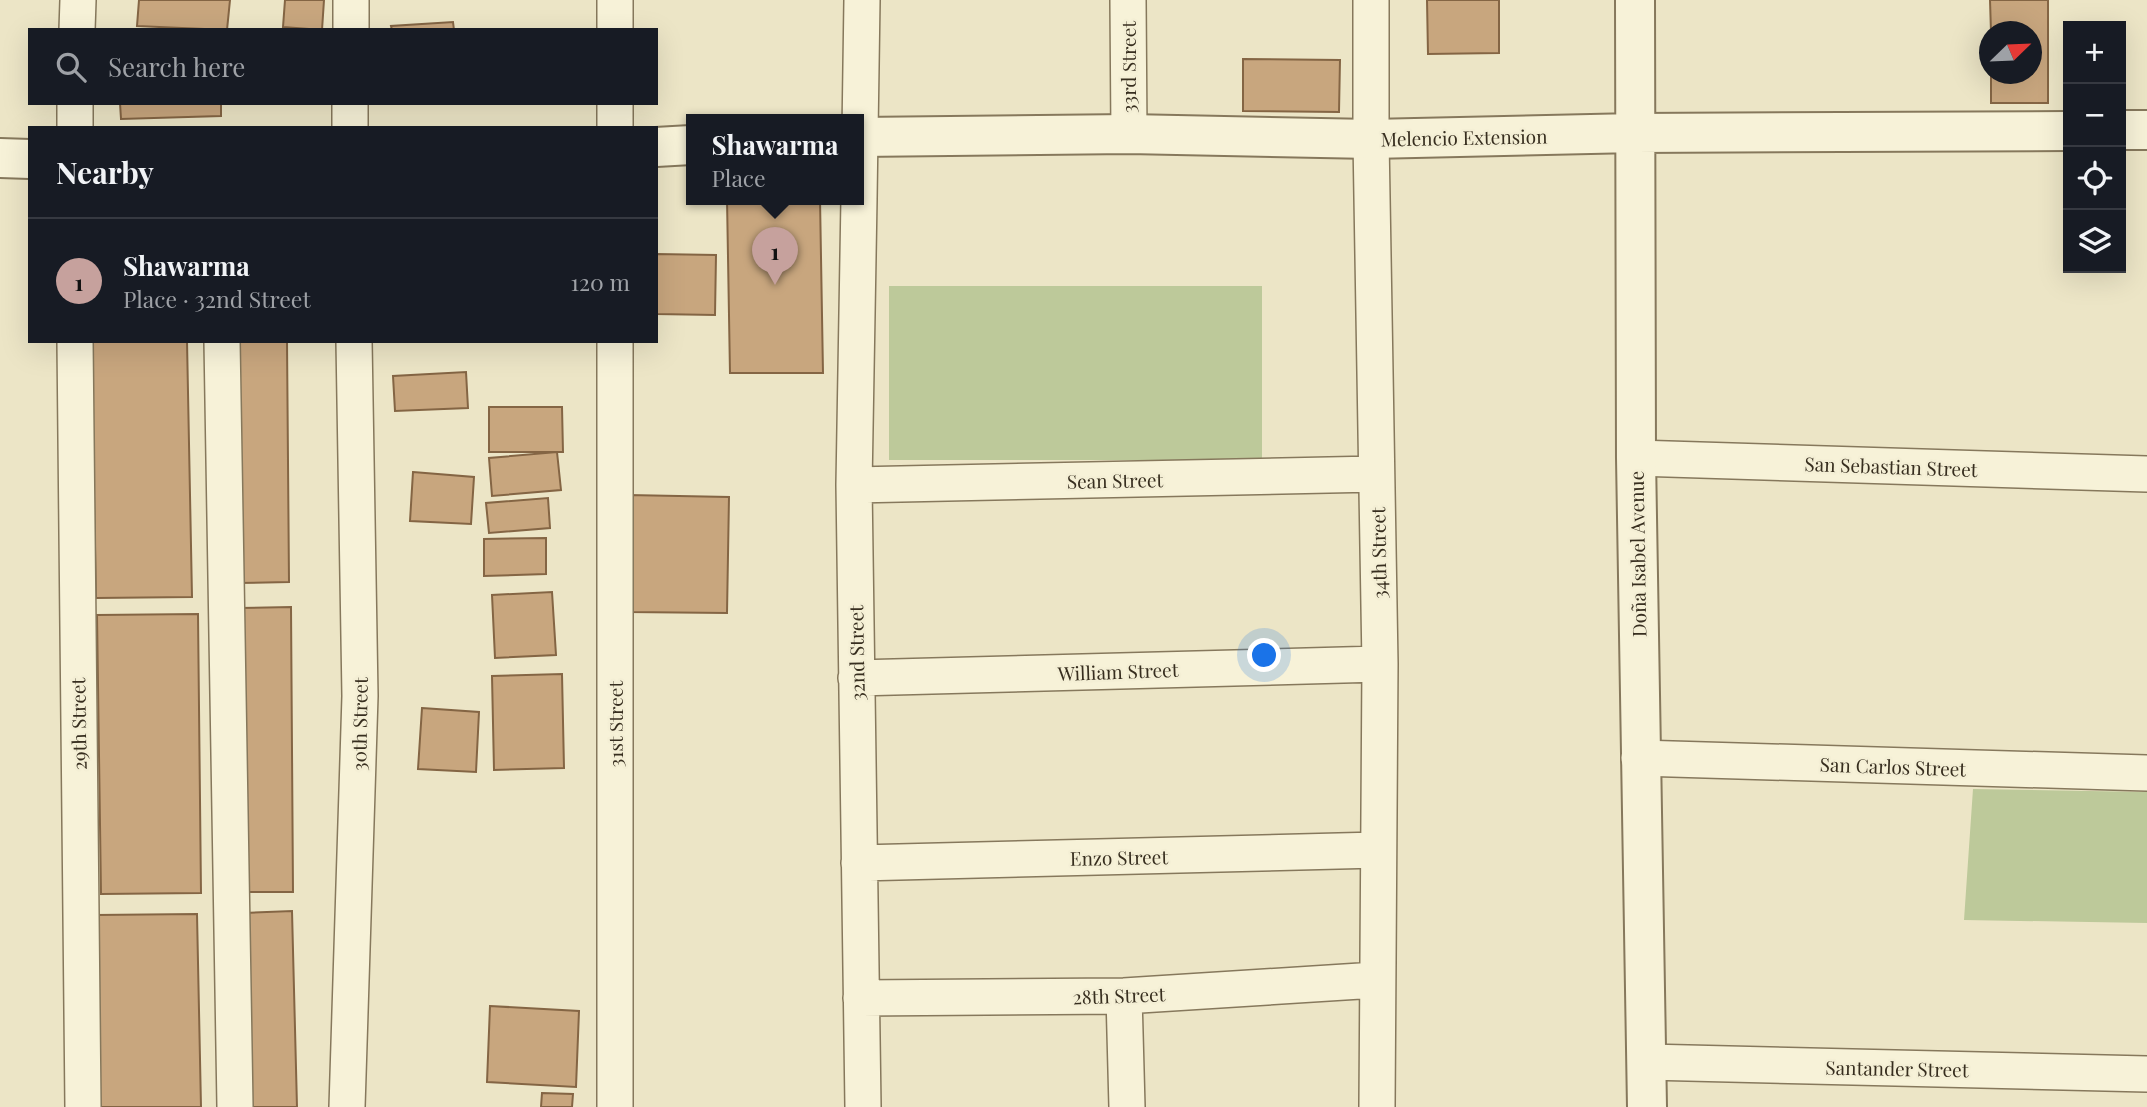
<!DOCTYPE html>
<meta charset="utf-8">
<style>
:root{--surface:#171b24;--page:#20242c;--text:#f1f3f6;--muted:#9ea1a6;--line:#363941;--accent:#c6a19d}
body{margin:0;font-family:"Playfair Display",serif;background:var(--page);color:var(--text)}
.controls{position:absolute;right:21px;top:21px;display:grid;overflow:hidden;border-radius:0px;box-shadow:0 7px 28px #0002}
.controls button{width:63px;height:63px;display:grid;place-items:center;padding:0;border:0;border-bottom:2px solid var(--line);background:var(--surface);color:var(--text);font:35px sans-serif}
.compass{position:absolute;left:1979px;top:21px;width:63px;height:63px;border-radius:50%;background:var(--surface);box-shadow:0 7px 28px #0002;rotate:67deg}
.you{position:absolute;left:1265px;top:656px;width:24px;height:24px;margin:-18px;border:5px solid #fff;border-radius:50%;background:#1a73e8;box-shadow:0 0 0 10px #1a73e833}
.badge{display:grid;place-items:center;width:46px;height:46px;border-radius:50%;background:var(--accent);color:#111;font-size:23px;font-weight:700}
.pin{position:absolute;translate:-50% -58px;filter:drop-shadow(0 2px 4px #0008)}
.pin::after{content:'';position:absolute;top:37px;width:24px;height:21px;background:inherit;clip-path:polygon(0 0,100% 0,50% 100%)}
.popup{position:absolute;left:686px;top:114px;width:178px;height:91px;box-sizing:border-box;display:grid;place-content:center;border-radius:0px;background:var(--surface);filter:drop-shadow(0 2px 5px #0005);font-size:23px;white-space:nowrap;color:var(--muted)}
.popup b{font-size:26px;color:var(--text)}
.popup::after{content:'';position:absolute;left:50%;top:100%;margin-left:-14px;border:14px solid transparent;border-top-color:var(--surface)}
.list{margin:0;padding:0;list-style:none}
h2{display:flex;justify-content:space-between;align-items:center;height:91px;margin:0;padding:0 28px;font-size:30px}
h2 small{font-size:23px;font-weight:400;color:var(--muted)}
.list li{display:grid;grid-template-columns:46px 1fr auto;gap:21px;align-items:center;box-sizing:border-box;height:126px;padding:0 28px;border-top:2px solid var(--line)}
.list b{display:block;font-size:26px;white-space:nowrap}
.list p{margin:0;font-size:23px;white-space:nowrap;color:var(--muted)}
.list em{font-size:23px;font-style:normal;color:var(--muted)}
.icon{flex:none;width:38px;height:38px;fill:none;stroke:currentColor;stroke-width:2;stroke-linecap:round;stroke-linejoin:round}
.map{position:relative;flex:none;width:2147px;height:1107px;overflow:hidden}
.search{position:absolute;background:var(--surface);box-shadow:0 7px 28px #0002;left:28px;top:28px;width:630px;height:77px;display:flex;align-items:center;gap:18px;box-sizing:border-box;padding:0 24px;border-radius:0px;color:var(--muted);font-size:26px}
.panel{position:absolute;background:var(--surface);box-shadow:0 7px 28px #0002;left:28px;top:126px;width:630px;height:217px;border-radius:0px}
.map>svg:first-child{display:block}
</style>
<div class="map">
<svg width="2147" height="1107" viewBox="0 0 2147 1107">
<rect width="100%" height="100%" fill="#ece5c6"/>
<path fill="#bdc99a" d="M889,286H1262V460H889Z
M1973,789L2147,792V923L1964,920Z"/>
<path fill="#c8a67e" stroke="#846544" stroke-width="2" d="M139,0H230L227,30L137,26Z
M285,0H324L322,30L283,27Z
M1427,0H1499V53L1428,54Z
M1990,0H2048V103H1991V74H2032V32H1991Z
M453,22L454,30H392L391,26Z
M1243,59L1340,60L1339,112L1243,111Z
M120,103H221V116L121,119Z
M727,199H820L823,373H730Z
M656,254L716,255L715,315L656,314Z
M91,341H187L192,597L96,598Z
M234,341H287L289,582L237,583Z
M466,372L468,408L395,411L393,376Z
M489,407H562L563,452H489Z
M557,452L561,490L492,496L489,458Z
M413,472L474,477L471,524L410,521Z
M628,495L729,497L727,613L627,612Z
M548,498L550,528L489,533L486,503Z
M546,538V574L484,576V539Z
M552,592L556,655L495,658L492,595Z
M291,607L293,892H241L238,608Z
M198,614L201,893L101,894L97,615Z
M562,674L564,768L494,770L492,676Z
M422,708L479,712L476,772L418,769Z
M292,911L297,1107H250L245,913Z
M197,914L201,1107H100L96,915Z
M490,1006L579,1011L576,1087L487,1082Z
M542,1093L573,1094L572,1107H541Z"/>
<g fill="none" stroke-linecap="round" stroke-linejoin="round">
<defs>
<path id="minor" d="M615,0V30
M1128,0L1129,134
M1371,0V139L1380,664L1377,1107
M77,30L78,0
M351,30V0
M615,103V128
M75,128V103
M350,128V103
M859,198L862,0
M859,199L854,485L863,1107
M75,341L83,1107
M222,341L235,1107
M1636,458L2147,474
M854,485L1376,474
M856,678L1380,664
M1639,758L2147,773
M859,863L1378,850
M1124,996L1127,1107
M861,998L1124,996L1376,980
M1647,1062L2147,1074
M347,1107L360,696L354,341
M615,1107V341"/>
<path id="tertiary" d="M1635,0L1636,458L1647,1107
M2121,130H2147
M859,137L1129,134L1371,139L1635,133L2068,131
M656,147L691,145
M0,158L30,159"/>
</defs>
<use href="#minor" stroke="#86785c" stroke-width="38"/>
<use href="#tertiary" stroke="#86785c" stroke-width="42"/>
<use href="#minor" stroke="#f7f2d8" stroke-width="35"/>
<use href="#tertiary" stroke="#f7f2d8" stroke-width="38"/>
</g>
<g text-anchor="middle" dominant-baseline="central" stroke-width="5" stroke-linejoin="round" paint-order="stroke">
<g font-size="19" fill="#372e1f" stroke="#f4efd5">
<text transform="translate(1128 67) rotate(-90)">33rd Street</text>
<text transform="translate(1464 137) rotate(-1)">Melencio Extension</text>
<text transform="translate(1891 466) rotate(2)">San Sebastian Street</text>
<text transform="translate(1115 480) rotate(-1)">Sean Street</text>
<text transform="translate(1378 553) rotate(-91)">34th Street</text>
<text transform="translate(1637 554) rotate(-91)">Doña Isabel Avenue</text>
<text transform="translate(856 653) rotate(-91)">32nd Street</text>
<text transform="translate(1118 671) rotate(-2)">William Street</text>
<text transform="translate(78 724) rotate(-91)">29th Street</text>
<text transform="translate(359 724) rotate(-89)">30th Street</text>
<text transform="translate(615 724) rotate(-90)">31st Street</text>
<text transform="translate(1893 766) rotate(2)">San Carlos Street</text>
<text transform="translate(1119 857) rotate(-1)">Enzo Street</text>
<text transform="translate(1119 995) rotate(-2)">28th Street</text>
<text transform="translate(1897 1068) rotate(1)">Santander Street</text>
</g>
</g>
</svg>
<div class="controls">
<button>+</button>
<button>−</button>
<button><svg class="icon" aria-label="locate" viewBox="0 0 24 24"><circle cx="12" cy="12" r="6"/><path d="M12 2v4M12 18v4M2 12h4M18 12h4"/></svg></button>
<button><svg class="icon" aria-label="layers" viewBox="0 0 24 24"><path d="M12 4l9 5-9 5-9-5zM3 14l9 5 9-5"/></svg></button>
</div>
<svg class="compass" viewBox="-18 -18 36 36"><path d="M0-13l5 13h-10z" fill="#e53935"/><path d="M0 13l5-13h-10z" fill="#9ea1a6"/></svg>
<div class="you"></div>
<div class="pin badge" style="left:775px;top:285px">1</div>
<div class="popup"><b>Shawarma</b>Place</div>
<div class="search"><svg class="icon" aria-label="search" viewBox="0 0 24 24"><circle cx="10" cy="10" r="6"/><path d="M15 15l6 6"/></svg>Search here</div>
<section class="panel">
<h2>Nearby<small></small></h2>
<ul class="list">
<li><span class="badge">1</span><div><b>Shawarma</b><p>Place · 32nd Street</p></div><em>120 m</em></li>
</ul>
</section>
</div>
